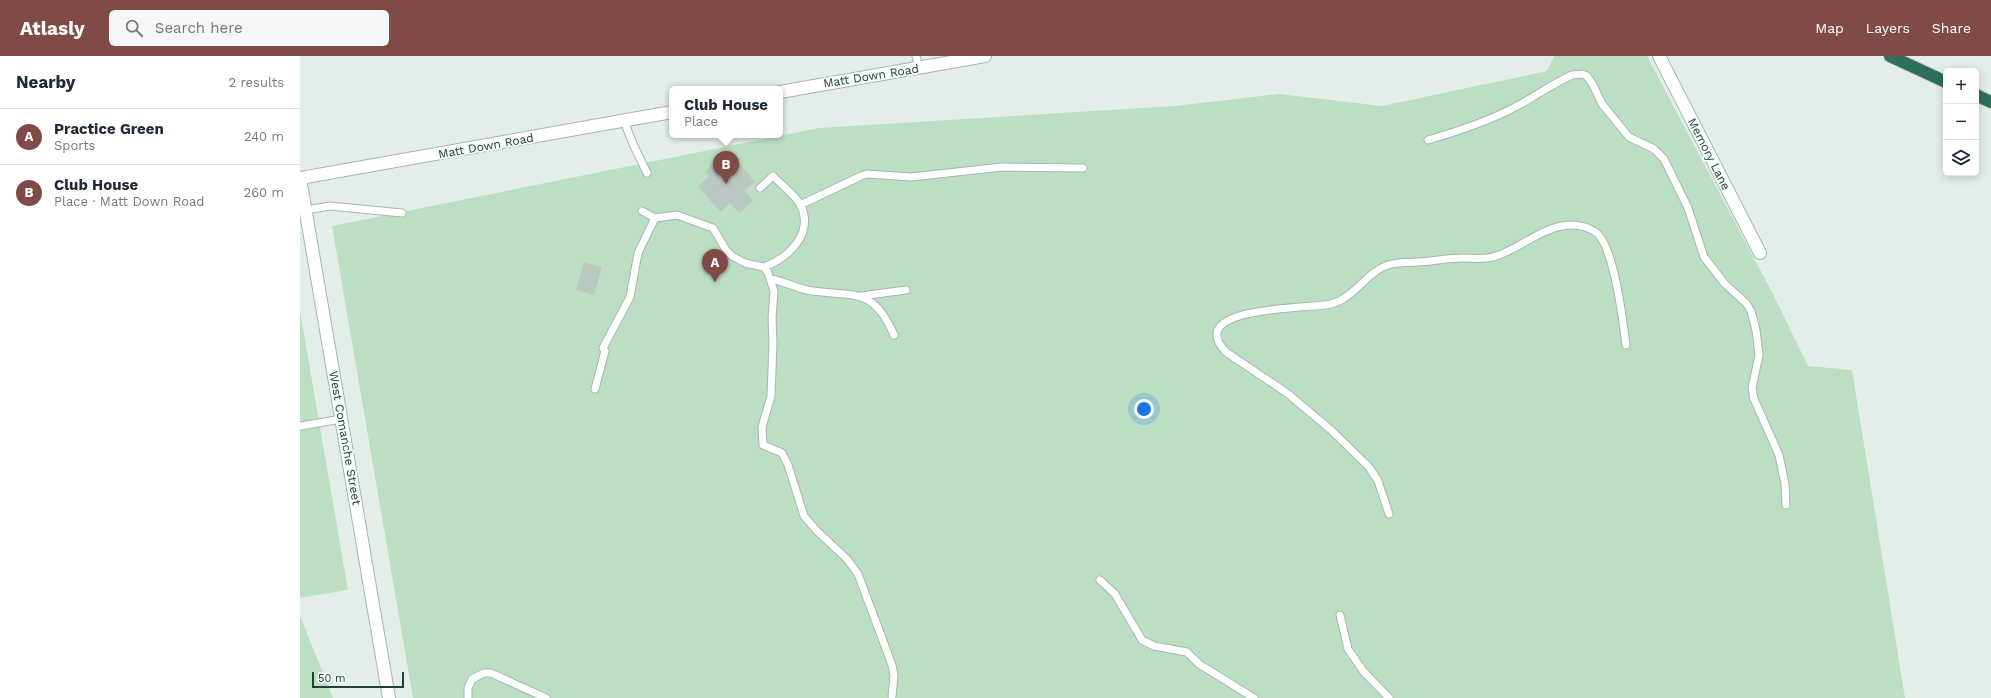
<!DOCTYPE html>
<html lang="en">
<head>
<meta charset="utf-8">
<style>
	:root { --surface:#fff; --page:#f6f6f7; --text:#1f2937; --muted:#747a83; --line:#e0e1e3; --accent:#804b46 }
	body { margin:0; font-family:"Work Sans",sans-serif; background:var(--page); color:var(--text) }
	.controls { position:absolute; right:12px; top:12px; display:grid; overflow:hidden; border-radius:6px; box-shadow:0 2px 10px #0003 }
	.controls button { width:36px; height:36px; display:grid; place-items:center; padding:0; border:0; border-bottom:1px solid var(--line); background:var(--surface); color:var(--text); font:20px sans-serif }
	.scale { position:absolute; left:12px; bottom:10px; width:92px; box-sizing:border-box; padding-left:4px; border:2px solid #224036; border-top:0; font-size:11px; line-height:14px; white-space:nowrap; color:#224036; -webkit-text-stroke:3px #f5faf7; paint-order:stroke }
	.you { position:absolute; left:844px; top:353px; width:14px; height:14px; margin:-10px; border:3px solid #fff; border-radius:50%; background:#1a73e8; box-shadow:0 0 0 6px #1a73e833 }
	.badge { display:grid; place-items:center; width:26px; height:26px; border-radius:50%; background:var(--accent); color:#fff; font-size:13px; font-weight:700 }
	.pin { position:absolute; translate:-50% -33px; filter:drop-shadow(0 1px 2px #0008) }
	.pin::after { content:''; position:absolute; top:21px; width:14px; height:12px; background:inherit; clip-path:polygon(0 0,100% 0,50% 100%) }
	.popup { position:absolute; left:369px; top:30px; width:114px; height:52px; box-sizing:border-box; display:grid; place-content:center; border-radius:6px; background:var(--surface); filter:drop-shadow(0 1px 3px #0005); font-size:13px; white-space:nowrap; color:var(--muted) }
	.popup b { font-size:15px; color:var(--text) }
	.popup::after { content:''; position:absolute; left:50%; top:100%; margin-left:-8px; border:8px solid transparent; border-top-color:var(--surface) }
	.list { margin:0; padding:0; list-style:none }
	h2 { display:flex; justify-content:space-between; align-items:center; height:52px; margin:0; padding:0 16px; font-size:17px }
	h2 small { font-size:13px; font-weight:400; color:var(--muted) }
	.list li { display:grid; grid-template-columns:26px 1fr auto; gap:12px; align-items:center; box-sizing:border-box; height:56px; padding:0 16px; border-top:1px solid var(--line) }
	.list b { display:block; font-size:15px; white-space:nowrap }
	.list p { margin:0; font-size:13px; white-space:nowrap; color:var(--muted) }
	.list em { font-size:13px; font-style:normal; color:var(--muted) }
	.icon { flex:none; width:22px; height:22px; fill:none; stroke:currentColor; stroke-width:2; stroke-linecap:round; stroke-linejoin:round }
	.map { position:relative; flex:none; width:1691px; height:642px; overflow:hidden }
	header { display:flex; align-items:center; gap:24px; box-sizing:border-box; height:56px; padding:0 20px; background:var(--accent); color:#fff }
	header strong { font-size:19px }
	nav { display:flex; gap:22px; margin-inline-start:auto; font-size:14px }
	.search { width:280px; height:36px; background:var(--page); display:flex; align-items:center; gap:10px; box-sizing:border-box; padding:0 14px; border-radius:6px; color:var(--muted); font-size:15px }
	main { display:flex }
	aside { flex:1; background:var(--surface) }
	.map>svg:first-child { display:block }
</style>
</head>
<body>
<header>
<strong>Atlasly</strong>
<div class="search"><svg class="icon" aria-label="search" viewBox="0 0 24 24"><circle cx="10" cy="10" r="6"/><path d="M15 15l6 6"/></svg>Search here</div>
<nav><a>Map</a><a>Layers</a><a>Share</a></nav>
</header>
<main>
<aside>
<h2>Nearby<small>2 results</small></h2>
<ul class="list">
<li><span class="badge">A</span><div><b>Practice Green</b><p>Sports</p></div><em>240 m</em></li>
<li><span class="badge">B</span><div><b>Club House</b><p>Place · Matt Down Road</p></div><em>260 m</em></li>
</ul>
</aside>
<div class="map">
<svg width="1691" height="642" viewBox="0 0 1691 642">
	<rect width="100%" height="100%" fill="#e4eee9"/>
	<!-- green -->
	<path fill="#bcdfc3" d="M 1254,0 L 1347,0 L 1473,238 L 1508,310 L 1552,314 L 1605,642 L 113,642 L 32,170 L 519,72 L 875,50 L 979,38 L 1082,50 L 1247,15 Z
		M 0,255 L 48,534 L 0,542 Z
		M 0,560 L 33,642 L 0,642 Z"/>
	<!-- building -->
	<path fill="#b9c9c1" d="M 432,99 L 455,126 L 445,134 L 453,145 L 439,157 L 430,147 L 420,156 L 398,130 L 409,120 L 405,115 L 416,105 L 419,109 Z
		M 284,206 L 302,211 L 294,239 L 276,234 Z"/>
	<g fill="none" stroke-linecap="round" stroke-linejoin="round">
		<!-- lane casing -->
		<g stroke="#a6b6b0" stroke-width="9">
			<path id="lane" d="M 616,0 L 619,13
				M 324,65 L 333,88 L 347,117
				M 1128,84 C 1159,75 1190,65 1219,49 C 1237,39 1254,27 1272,19 L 1282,18 L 1287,20 L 1293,29 L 1302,48 L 1329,81 L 1354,93 L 1364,103 L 1388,152 L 1404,201 L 1425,228 L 1446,247 L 1451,255 L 1456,274 L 1459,299 L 1452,332 L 1454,343 L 1479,399 L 1485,428 L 1486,449
				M 460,132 L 473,120 C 481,129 496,139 501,150 C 514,178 488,202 464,211
				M 500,149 L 561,120 L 567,118 L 611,121 L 702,111 L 783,112
				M 6,154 L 30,150 L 102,157
				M 342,155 L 355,162 L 377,159 L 413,172 L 426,194 L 432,200 L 445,207 L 464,211 L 468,217 L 474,235 L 472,262 L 473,287 L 471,340 L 462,371 L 463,389 L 482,397 L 488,409 L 504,460 L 517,475 L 547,503 L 558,518 L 592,609 L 594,619 L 592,640
				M 471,223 C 483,225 494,231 507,234 C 552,242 572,228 594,279
				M 561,240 L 606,234
				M 295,333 L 305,295 L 303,292 L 330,241 L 338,197 L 355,162
				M 0,370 L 42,363
				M 1089,458 L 1078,425 L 1069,411 L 1031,374 L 987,337 L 926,296 C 882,249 1011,253 1031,248 C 1055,242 1066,216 1088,209 C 1097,206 1108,207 1118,206 C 1133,205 1148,202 1163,202 C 1174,202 1185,204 1196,200 C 1226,191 1257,155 1294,175 C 1314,186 1323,266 1326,289
				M 800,524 L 815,538 L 842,584 L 854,590 L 887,596 L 899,608 L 954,642
				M 1040,559 L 1048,593 L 1064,616 L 1089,642
				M 168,642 L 168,632 L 172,623 L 184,617 L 191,617 L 246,642"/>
		</g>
		<!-- street casing -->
		<g stroke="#a6b6b0" stroke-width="14">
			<path id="street" d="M 1359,0 L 1460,197
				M 480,36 L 685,0
				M 0,122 L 89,642
				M 0,122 L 372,56"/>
		</g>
		<!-- highway casing -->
		<g stroke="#c1cac7" stroke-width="14">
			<path id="highway" d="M 1590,0 L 1646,26
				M 1676,39 L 1691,46"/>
		</g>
		<!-- lane -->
		<use href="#lane" stroke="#fff" stroke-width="7"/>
		<!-- street -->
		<use href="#street" stroke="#fff" stroke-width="12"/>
		<!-- highway -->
		<use href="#highway" stroke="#2d6e5c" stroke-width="12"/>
	</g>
	<g text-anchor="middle" stroke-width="3.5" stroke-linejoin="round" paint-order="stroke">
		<!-- street labels -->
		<g font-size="12" fill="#224036" stroke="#f5faf7">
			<text transform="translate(571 20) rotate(-9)" y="4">Matt Down Road</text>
			<text transform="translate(186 90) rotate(-10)" y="4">Matt Down Road</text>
			<text transform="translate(1409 98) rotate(63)" y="4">Memory Lane</text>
			<text transform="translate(45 382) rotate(80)" y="4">West Comanche Street</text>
		</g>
	</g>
</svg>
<div class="controls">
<button>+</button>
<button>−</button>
<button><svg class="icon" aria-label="layers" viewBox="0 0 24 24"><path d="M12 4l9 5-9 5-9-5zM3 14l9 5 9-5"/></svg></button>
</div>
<div class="scale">50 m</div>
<div class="you"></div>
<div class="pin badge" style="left:415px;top:226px">A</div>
<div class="pin badge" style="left:426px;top:128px">B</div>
<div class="popup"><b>Club House</b>Place</div>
</div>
</main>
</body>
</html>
